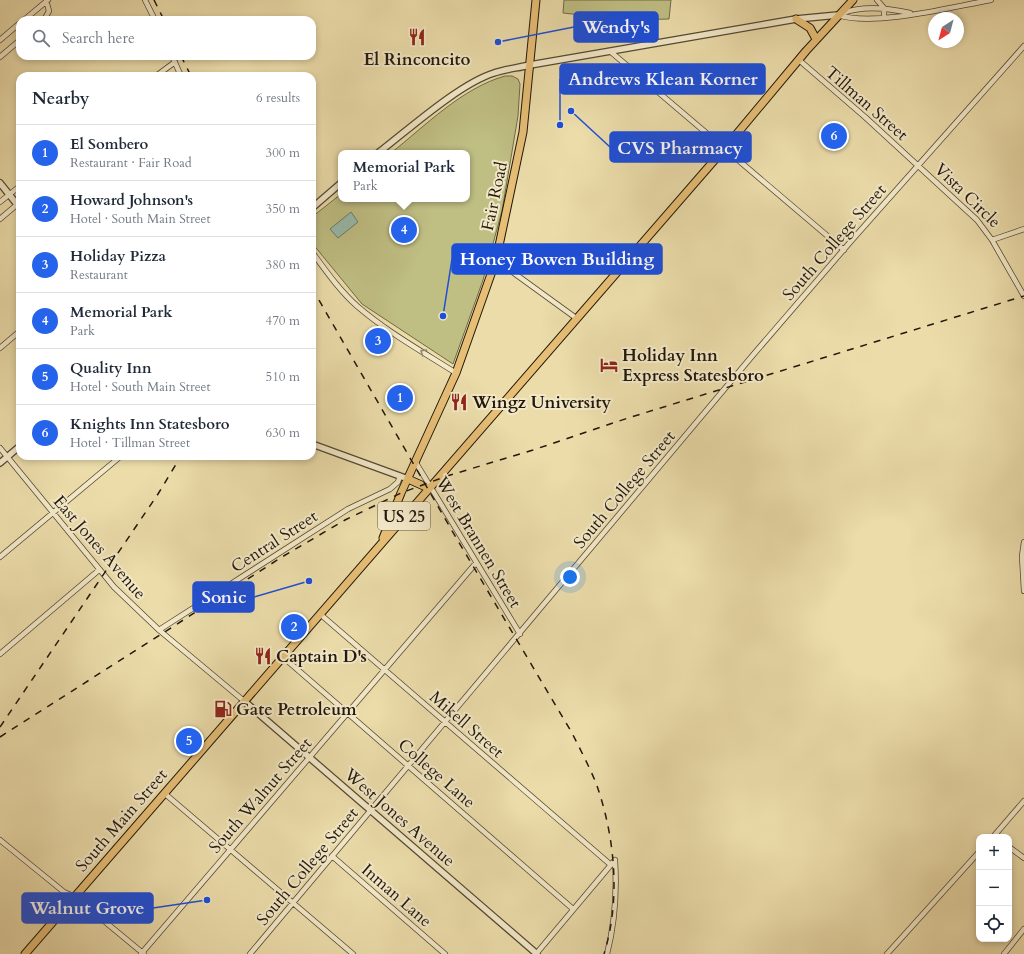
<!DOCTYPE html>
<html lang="en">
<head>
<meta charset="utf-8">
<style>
	:root { --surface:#fff; --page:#f2f2f3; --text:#1f2937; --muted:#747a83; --line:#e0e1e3; --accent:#2563eb }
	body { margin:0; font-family:Cardo,serif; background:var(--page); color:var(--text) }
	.controls { position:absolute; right:12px; bottom:12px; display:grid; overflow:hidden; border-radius:8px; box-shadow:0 2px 6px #0003 }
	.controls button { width:36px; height:36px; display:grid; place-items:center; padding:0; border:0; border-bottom:1px solid var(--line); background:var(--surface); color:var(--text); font:20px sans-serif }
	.compass { position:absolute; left:928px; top:12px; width:36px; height:36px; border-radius:50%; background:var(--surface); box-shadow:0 2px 6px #0003; rotate:216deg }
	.you { position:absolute; left:570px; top:577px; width:14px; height:14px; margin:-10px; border:3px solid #fff; border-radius:50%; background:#1a73e8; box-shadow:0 0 0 6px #1a73e833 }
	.badge { display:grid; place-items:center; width:26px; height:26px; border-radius:50%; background:var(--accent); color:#fff; font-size:13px; font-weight:700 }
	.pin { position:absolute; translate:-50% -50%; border:2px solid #fff; box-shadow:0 1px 4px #0006 }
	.popup { position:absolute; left:338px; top:150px; width:132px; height:52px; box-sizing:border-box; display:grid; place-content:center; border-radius:8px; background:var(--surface); filter:drop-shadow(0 1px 3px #0005); font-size:13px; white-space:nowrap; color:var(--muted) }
	.popup b { font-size:15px; color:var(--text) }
	.popup::after { content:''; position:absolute; left:50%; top:100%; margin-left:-8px; border:8px solid transparent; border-top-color:var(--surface) }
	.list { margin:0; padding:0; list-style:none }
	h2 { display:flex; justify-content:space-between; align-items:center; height:52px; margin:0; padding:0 16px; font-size:17px }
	h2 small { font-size:13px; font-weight:400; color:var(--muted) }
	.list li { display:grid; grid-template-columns:26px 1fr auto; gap:12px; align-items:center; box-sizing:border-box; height:56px; padding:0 16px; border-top:1px solid var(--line) }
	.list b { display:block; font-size:15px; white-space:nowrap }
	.list p { margin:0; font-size:13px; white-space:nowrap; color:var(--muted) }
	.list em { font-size:13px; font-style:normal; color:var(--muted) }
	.icon { flex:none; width:22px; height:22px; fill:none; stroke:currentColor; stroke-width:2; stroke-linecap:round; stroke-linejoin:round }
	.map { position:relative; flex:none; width:1024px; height:954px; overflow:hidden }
	.search { position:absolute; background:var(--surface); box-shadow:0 2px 6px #0003; left:16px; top:16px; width:300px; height:44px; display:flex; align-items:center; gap:10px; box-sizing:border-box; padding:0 14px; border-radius:12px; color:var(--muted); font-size:15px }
	.panel { position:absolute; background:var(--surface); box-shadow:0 2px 6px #0003; left:16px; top:72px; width:300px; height:388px; border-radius:12px }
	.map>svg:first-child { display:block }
</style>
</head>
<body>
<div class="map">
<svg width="1024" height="954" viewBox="0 0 1024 954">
	<rect width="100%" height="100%" fill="#ebdcaa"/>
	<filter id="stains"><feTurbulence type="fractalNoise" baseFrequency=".005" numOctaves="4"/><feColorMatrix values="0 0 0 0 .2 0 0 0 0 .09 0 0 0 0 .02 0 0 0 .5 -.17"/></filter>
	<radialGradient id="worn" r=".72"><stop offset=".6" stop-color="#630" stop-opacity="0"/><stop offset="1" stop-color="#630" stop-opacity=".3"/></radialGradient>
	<!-- green -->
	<path fill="#bfbe83" stroke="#706a46" d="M 564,0 L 671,0 L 669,19 L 629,20 L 563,13 Z
		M 505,76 L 512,76 L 518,79 L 520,84 L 518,116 L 502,211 L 483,280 L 453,364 L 362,304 L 312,243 L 312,217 L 341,194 L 341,199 L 467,199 L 467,153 L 391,153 C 425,126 462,88 505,76 Z"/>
	<!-- water -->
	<path fill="#98bbac" stroke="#68796b" d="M 351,212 L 358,222 L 338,238 L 330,229 Z"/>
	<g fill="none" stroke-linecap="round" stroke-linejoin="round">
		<!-- minor casing -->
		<g stroke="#544832" stroke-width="6">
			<path id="minor" d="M 145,0 L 155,20
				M 877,0 L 884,8 L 884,18
				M 843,13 C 864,5 888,8 910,13
				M 838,15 C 875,27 951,7 991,0
				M 24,20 L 48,0
				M 44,20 L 49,11 L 46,0
				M 0,40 L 20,23
				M 611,52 L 844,250
				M 172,56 L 181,76
				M 0,57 L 20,40
				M 799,60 L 865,117 L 977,220 L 992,240 L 1024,296
				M 156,76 L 175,62
				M 0,202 L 20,186
				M 0,219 L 20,202
				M 992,240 L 1024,229
				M 312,252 C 326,271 340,291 357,306 C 387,332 423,352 456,373
				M 496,260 L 576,318
				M 0,348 L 20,331
				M 0,448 L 114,587 L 159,630 L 244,701
				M 416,463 L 520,634
				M 1024,542 L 1022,556 L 1024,591
				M 0,557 L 121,456
				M 320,614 L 611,865
				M 159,630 L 348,509 L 390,489 L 398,482 L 400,476
				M 0,654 L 99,570
				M 283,657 L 573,909
				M 164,793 L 353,954
				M 993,837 L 1024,801
				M 0,840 L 64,892 L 75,897 L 144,954
				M 1009,847 L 1024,858
				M 332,856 L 445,954
				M 141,954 L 476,563
				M 250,954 L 753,355 L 852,240 L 1024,46
				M 536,954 L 615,860
				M 607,954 C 615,923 617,892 615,860
				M 887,954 L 979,852
				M 1004,954 L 1024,929"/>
		</g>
		<!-- tertiary casing -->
		<g stroke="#544832" stroke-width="8">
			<path id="tertiary" d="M 378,153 C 408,130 459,84 494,73 C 505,69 518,68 530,65 L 796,19 L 838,15
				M 0,183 L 20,208
				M 312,208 L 341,183
				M 312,444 L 408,479
				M 0,463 L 20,446
				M 244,701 L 537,954"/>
		</g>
		<!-- primary casing -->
		<g stroke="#21170a" stroke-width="9">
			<path id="primary" d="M 796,19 L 810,28 L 816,39
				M 408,479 L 428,488
				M 383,538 L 401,493 L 456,373 L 496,260 L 523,132 L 536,0
				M 25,954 L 725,148 L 806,51 L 853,0"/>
		</g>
		<!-- minor -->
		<use href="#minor" stroke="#f2e8c8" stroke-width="4.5"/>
		<!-- tertiary -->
		<use href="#tertiary" stroke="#f2e8c8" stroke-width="5.5"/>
		<!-- primary -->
		<use href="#primary" stroke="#e6be75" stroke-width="7"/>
		<!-- rail -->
		<path stroke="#21170a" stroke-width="1.5" stroke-dasharray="7 7" stroke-linecap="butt" d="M 154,0 L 164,20
			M 181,56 L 191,76
			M 312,288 L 451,529 L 572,733 C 580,749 589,766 596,783 C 615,836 621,900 604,954
			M 0,727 L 158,494 L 181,456
			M 0,737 L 282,557 L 345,520 L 401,493 L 447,476 L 533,450 L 628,418 L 1024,296"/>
	</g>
	<!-- one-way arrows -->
	<defs><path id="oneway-chevron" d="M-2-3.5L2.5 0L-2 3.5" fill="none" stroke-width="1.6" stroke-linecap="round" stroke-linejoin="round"/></defs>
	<use stroke="#948a72" href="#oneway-chevron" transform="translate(423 352) rotate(-147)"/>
	<!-- icons -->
	<defs>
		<g id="restaurant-bare" transform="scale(1.38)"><path d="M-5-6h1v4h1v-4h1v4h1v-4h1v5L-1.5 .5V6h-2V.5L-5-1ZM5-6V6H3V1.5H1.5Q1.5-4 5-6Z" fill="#8f2418" stroke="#f2e8c8" stroke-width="2.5" paint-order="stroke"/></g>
		<g id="hotel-bare" transform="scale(1.38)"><path d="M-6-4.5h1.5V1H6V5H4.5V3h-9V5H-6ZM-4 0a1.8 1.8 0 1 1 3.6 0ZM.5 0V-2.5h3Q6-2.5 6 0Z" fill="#8f2418" stroke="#f2e8c8" stroke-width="2.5" paint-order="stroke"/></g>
		<g id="fuel-bare" transform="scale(1.38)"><path d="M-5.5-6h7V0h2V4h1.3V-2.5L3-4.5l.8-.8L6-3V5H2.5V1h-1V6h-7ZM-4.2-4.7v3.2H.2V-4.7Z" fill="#8f2418" stroke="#f2e8c8" stroke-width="2.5" paint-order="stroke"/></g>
	</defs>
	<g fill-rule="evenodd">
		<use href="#restaurant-bare" x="417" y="37"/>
		<use href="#hotel-bare" x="609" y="365"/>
		<use href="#restaurant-bare" x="459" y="402"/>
		<use href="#restaurant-bare" x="263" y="656"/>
		<use href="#fuel-bare" x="223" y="709"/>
	</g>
	<g text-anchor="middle" stroke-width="4" stroke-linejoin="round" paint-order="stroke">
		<!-- shield labels -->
		<rect fill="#f2e8c8" stroke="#605643" stroke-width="1" x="378" y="502" width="52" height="28" rx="3"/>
		<g font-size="16" font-weight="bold" fill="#21170a">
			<text x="404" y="522">US 25</text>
		</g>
		<!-- poi labels -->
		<g font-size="17" font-weight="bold" fill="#21170a" stroke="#f2e8c8" text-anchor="start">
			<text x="417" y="65" text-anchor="middle">El Rinconcito</text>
			<text x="622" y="361">Holiday Inn<tspan x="622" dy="20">Express Statesboro</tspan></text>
			<text x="472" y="408">Wingz University</text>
			<text x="276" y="662">Captain D's</text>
			<text x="236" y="715">Gate Petroleum</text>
		</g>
		<!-- street labels -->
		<g font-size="17" fill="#21170a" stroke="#f2e8c8">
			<text transform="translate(867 103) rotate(41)" y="6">Tillman Street</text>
			<text transform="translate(968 195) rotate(44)" y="6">Vista Circle</text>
			<text transform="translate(494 196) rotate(-78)" y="6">Fair Road</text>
			<text transform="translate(834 242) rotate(-49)" y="6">South College Street</text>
			<text transform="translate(624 489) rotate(-50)" y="6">South College Street</text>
			<text transform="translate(274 541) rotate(-33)" y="6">Central Street</text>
			<text transform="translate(479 542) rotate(59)" y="6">West Brannen Street</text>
			<text transform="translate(100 547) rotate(49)" y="6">East Jones Avenue</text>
			<text transform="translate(467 724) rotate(41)" y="6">Mikell Street</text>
			<text transform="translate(437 773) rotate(41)" y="6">College Lane</text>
			<text transform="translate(260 795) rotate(-49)" y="6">South Walnut Street</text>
			<text transform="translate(400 817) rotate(41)" y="6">West Jones Avenue</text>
			<text transform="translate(121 820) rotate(-49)" y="6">South Main Street</text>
			<text transform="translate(307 866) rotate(-50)" y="6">South College Street</text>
			<text transform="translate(397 895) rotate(41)" y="6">Inman Lane</text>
		</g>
	</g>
	<!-- callouts -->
	<path fill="none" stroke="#1d4ed8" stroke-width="1.5" d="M498 42L574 27M560 125L560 79M571 111L610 147M443 316L452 259M309 581L254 597M207 900L153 908"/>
	<g fill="#1d4ed8" stroke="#f2e8c8" stroke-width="1.5">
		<circle cx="498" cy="42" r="4"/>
		<circle cx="560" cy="125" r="4"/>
		<circle cx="571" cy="111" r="4"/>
		<circle cx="443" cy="316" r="4"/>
		<circle cx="309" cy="581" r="4"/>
		<circle cx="207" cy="900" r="4"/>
	</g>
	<g fill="#1d4ed8" stroke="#1d4ed8" stroke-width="1.5">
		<rect x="574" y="12" width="84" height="30" rx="4"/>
		<rect x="560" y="64" width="205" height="30" rx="4"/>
		<rect x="610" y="132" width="141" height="30" rx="4"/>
		<rect x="452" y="244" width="210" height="30" rx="4"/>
		<rect x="193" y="582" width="61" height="30" rx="4"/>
		<rect x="22" y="893" width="131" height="30" rx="4"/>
	</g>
	<g font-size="18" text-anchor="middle" font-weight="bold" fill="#fff">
		<text x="616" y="33">Wendy's</text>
		<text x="663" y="85">Andrews Klean Korner</text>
		<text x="680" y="154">CVS Pharmacy</text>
		<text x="557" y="265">Honey Bowen Building</text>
		<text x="224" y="603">Sonic</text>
		<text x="87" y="914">Walnut Grove</text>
	</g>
	<rect width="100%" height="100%" filter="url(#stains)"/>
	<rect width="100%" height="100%" fill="url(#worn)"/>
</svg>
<div class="controls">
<button>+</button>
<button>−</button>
<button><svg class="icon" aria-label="locate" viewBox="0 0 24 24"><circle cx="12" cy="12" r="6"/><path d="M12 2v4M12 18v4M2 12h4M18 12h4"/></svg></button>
</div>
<svg class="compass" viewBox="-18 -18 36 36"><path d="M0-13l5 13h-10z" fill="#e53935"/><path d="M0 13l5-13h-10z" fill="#747a83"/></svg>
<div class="you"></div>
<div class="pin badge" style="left:400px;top:398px">1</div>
<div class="pin badge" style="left:294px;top:627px">2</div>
<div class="pin badge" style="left:378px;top:341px">3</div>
<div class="pin badge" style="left:404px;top:230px">4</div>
<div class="popup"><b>Memorial Park</b>Park</div>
<div class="pin badge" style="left:189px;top:741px">5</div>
<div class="pin badge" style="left:834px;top:136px">6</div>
<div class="search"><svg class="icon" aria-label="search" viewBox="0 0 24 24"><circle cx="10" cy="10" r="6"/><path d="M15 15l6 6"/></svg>Search here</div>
<section class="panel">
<h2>Nearby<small>6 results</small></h2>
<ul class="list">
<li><span class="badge">1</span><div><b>El Sombero</b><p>Restaurant · Fair Road</p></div><em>300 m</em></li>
<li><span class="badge">2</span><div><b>Howard Johnson's</b><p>Hotel · South Main Street</p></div><em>350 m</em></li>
<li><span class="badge">3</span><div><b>Holiday Pizza</b><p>Restaurant</p></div><em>380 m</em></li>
<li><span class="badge">4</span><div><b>Memorial Park</b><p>Park</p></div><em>470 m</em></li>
<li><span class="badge">5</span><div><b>Quality Inn</b><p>Hotel · South Main Street</p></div><em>510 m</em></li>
<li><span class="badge">6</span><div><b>Knights Inn Statesboro</b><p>Hotel · Tillman Street</p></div><em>630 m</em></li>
</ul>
</section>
</div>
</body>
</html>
